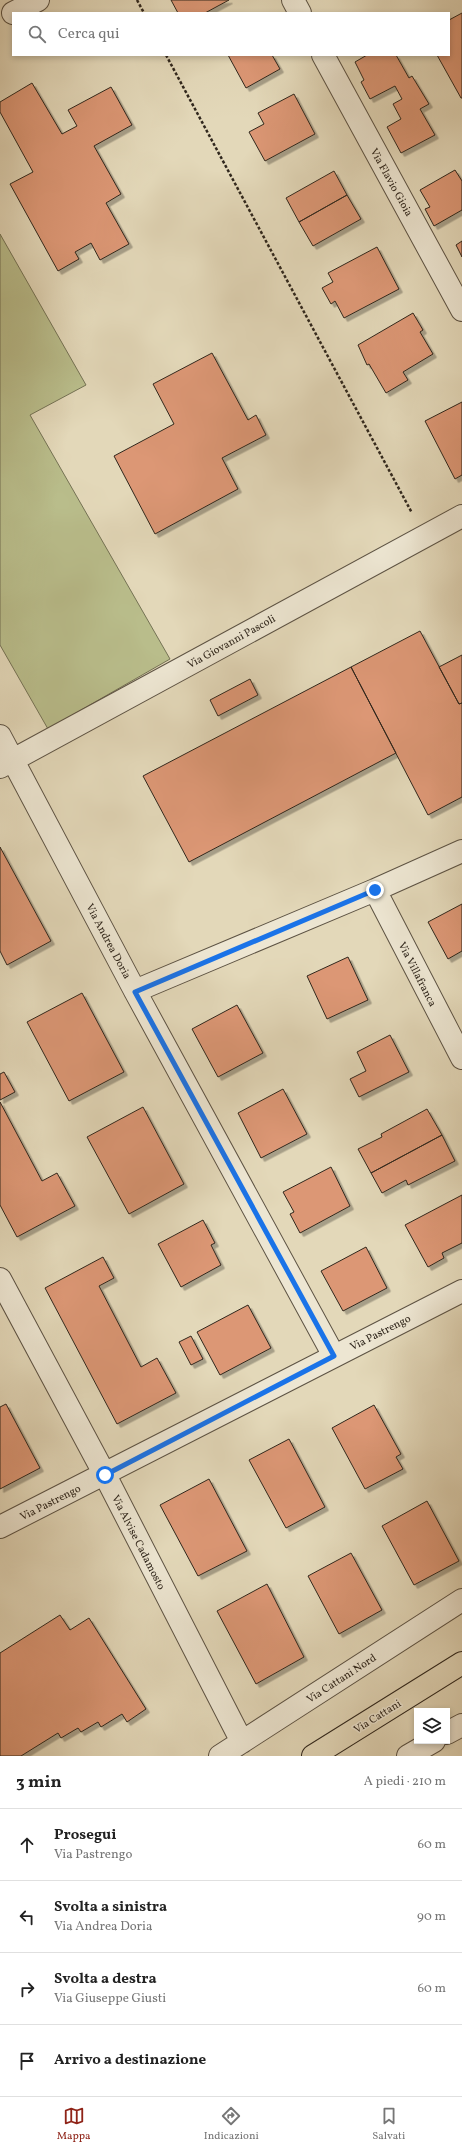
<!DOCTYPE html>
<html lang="it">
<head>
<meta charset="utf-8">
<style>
	:root { --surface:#fff; --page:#f6f6f6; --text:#222; --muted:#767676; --line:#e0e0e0; --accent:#8f2418 }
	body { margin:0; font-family:Vollkorn,serif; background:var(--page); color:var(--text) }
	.controls { position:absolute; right:12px; bottom:12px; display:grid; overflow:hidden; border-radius:0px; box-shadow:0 2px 6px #0003 }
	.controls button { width:36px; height:36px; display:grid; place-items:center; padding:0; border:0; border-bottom:1px solid var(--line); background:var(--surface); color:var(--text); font:20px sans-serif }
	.stop { position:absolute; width:12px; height:12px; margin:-9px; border:3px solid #1a73e8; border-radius:50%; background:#fff }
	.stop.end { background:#1a73e8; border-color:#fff; box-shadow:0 1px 4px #0008 }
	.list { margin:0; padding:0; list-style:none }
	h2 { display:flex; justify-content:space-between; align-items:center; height:52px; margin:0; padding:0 16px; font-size:17px }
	h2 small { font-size:13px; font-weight:400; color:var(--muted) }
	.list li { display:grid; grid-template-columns:26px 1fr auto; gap:12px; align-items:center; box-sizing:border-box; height:72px; padding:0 16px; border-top:1px solid var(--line) }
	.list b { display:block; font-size:15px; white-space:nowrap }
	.list p { margin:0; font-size:13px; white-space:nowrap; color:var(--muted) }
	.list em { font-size:13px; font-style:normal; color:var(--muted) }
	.icon { flex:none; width:22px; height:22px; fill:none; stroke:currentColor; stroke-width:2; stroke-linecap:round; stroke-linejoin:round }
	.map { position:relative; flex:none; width:462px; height:1756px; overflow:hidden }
	.search { position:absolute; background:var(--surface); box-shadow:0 2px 6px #0003; left:12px; right:12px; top:12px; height:44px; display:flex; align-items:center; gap:10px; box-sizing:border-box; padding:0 14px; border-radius:0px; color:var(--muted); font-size:15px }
	.sheet { height:340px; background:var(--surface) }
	nav { display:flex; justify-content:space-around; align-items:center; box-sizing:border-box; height:56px; border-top:1px solid var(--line); background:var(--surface); font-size:11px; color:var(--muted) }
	nav a { display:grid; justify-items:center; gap:2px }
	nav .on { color:var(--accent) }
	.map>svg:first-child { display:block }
</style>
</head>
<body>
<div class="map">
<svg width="462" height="1756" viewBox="0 0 462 1756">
	<defs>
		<filter id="shadow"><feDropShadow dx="3.5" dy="3.5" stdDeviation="0" flood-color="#0004"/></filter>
	</defs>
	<rect width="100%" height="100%" fill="#e3d8b9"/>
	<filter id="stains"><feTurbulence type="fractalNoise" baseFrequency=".005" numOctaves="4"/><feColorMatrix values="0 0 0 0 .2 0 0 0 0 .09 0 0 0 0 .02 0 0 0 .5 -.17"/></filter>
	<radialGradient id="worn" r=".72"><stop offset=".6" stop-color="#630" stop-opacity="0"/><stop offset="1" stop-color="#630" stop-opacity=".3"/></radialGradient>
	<!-- green -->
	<path fill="#b9bd8b" stroke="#747254" d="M 0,234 L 86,385 L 30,415 L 170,659 L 48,729 L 0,645 Z"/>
	<!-- building -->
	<path fill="#dc9774" stroke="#30271d" filter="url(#shadow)" d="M 171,0 L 229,0 L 205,13 L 178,13 Z
		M 462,13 L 462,98 L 461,98 L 437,55 L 449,55 L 449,20 Z
		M 228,55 L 272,55 L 280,69 L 246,88 Z
		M 367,55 L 396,55 L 409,78 L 412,76 L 429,104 L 420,109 L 435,135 L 401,153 L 387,127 L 401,119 L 393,104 L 402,99 L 395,86 L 370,99 L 361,82 L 364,80 L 355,62 Z
		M 32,83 L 62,134 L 77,126 L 68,110 L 111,87 L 132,125 L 94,146 L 121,194 L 106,203 L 129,244 L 100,260 L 91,243 L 75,252 L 79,259 L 58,271 L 10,184 L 33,172 L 0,112 L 0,102 Z
		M 294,94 L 315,134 L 265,161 L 249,132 L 264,124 L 258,113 Z
		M 455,170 L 462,181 L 462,210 L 434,226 L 425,209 L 430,207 L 420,190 Z
		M 334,171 L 347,195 L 299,222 L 286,198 Z
		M 347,195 L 361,219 L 313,246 L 299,222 Z
		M 462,241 L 462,257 L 456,245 Z
		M 377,247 L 399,289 L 344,318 L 335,301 L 331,304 L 322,288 L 333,282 L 328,273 Z
		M 413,313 L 423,330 L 420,332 L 433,354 L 403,372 L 408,380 L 386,393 L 369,364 L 367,365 L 358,345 Z
		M 212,353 L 248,420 L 256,415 L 266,435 L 222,458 L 238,489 L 155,534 L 114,456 L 174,424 L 153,384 Z
		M 462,402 L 462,475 L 455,479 L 425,421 Z
		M 420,631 L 459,704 L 462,703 L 462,797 L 428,815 L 351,667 Z
		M 462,655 L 462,703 L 459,704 L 439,667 Z
		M 351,667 L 396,753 L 189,862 L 143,776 Z
		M 250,679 L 258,695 L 218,716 L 210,700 Z
		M 0,847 L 51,941 L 7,965 L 0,951 Z
		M 462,904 L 462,951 L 448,959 L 428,922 Z
		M 348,957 L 368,1000 L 327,1019 L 307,976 Z
		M 82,993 L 124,1072 L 69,1101 L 27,1022 Z
		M 237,1005 L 263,1053 L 218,1077 L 192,1029 Z
		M 390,1035 L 409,1072 L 359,1097 L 350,1079 L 366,1071 L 357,1052 Z
		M 4,1072 L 15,1092 L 0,1100 L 0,1074 Z
		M 283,1089 L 307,1134 L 261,1158 L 238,1113 Z
		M 0,1102 L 42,1181 L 57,1173 L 75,1206 L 17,1237 L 0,1205 Z
		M 143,1107 L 184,1184 L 129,1214 L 87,1137 Z
		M 427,1109 L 442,1135 L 371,1173 L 358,1149 L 382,1137 L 381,1134 Z
		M 442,1135 L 455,1161 L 408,1185 L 406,1180 L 382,1193 L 371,1173 Z
		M 331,1167 L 350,1206 L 300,1233 L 290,1214 L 294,1212 L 283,1192 Z
		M 462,1195 L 462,1243 L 442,1253 L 444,1258 L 428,1267 L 405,1225 Z
		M 203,1220 L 215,1243 L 211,1245 L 221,1265 L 181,1287 L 158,1244 Z
		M 366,1247 L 387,1288 L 343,1311 L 321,1271 Z
		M 103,1257 L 114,1278 L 99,1286 L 141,1367 L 157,1358 L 176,1393 L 117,1424 L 45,1288 Z
		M 248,1305 L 271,1348 L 220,1375 L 197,1332 Z
		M 191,1336 L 203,1359 L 191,1365 L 179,1342 Z
		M 6,1404 L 40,1468 L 0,1489 L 0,1407 Z
		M 374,1405 L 401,1454 L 396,1457 L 403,1469 L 365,1489 L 332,1428 Z
		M 289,1439 L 325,1507 L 286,1528 L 249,1460 Z
		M 209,1479 L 247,1551 L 198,1576 L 160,1505 Z
		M 427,1501 L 459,1561 L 414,1585 L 382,1526 Z
		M 351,1553 L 382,1610 L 339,1634 L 308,1576 Z
		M 267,1584 L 304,1657 L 256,1684 L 217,1611 Z
		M 60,1615 L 70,1630 L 89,1618 L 146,1709 L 127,1722 L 122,1714 L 101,1727 L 98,1722 L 81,1732 L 78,1728 L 61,1738 L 58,1733 L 21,1756 L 0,1756 L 0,1653 Z"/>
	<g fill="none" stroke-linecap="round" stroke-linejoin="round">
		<!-- minor casing -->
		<g stroke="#5d5344" stroke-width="24">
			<path id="minor" d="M 293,0 L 300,13
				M 13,13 L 38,0
				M 323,55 L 462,310
				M 0,736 L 135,991 L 334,1356
				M 0,767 L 462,516
				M 375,890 L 462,1058
				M 135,991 L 375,890 L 462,851
				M 0,1279 L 105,1475 L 242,1742
				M 0,1527 L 462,1291
				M 447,1733 L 462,1725
				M 220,1756 L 462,1600
				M 408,1756 L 434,1741"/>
		</g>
		<!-- major casing -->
		<g stroke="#30271d" stroke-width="24">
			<path id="major" d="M 313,1756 L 462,1663"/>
		</g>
		<!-- path -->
		<path stroke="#30271d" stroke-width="2.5" stroke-dasharray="3 2" stroke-linecap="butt" d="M 137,0 L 144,13
			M 166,55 L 412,513"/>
		<!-- minor -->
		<use href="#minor" stroke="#ede6d2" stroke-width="22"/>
		<!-- major -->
		<use href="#major" stroke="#e3d8b9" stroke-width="22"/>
	</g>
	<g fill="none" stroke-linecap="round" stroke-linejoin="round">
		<!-- route -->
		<path stroke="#1a73e8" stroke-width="5" d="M 105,1475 L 334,1356 L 135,992 L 375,890"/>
	</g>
	<g text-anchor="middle" stroke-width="3" stroke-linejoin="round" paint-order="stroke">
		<!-- street labels -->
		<g font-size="11" fill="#30271d" stroke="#ede6d2">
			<text transform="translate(392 182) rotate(61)" y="4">Via Flavio Gioia</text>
			<text transform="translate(231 641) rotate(-29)" y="4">Via Giovanni Pascoli</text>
			<text transform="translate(109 941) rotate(62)" y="4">Via Andrea Doria</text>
			<text transform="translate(418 974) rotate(63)" y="4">Via Villafranca</text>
			<text transform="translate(380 1332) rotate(-27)" y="4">Via Pastrengo</text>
			<text transform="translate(50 1502) rotate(-27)" y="4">Via Pastrengo</text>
			<text transform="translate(139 1542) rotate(63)" y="4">Via Alvise Cadamosto</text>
			<text transform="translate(341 1678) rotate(-33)" y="4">Via Cattani Nord</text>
			<text transform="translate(377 1716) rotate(-32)" y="4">Via Cattani</text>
		</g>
	</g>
	<rect width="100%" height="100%" filter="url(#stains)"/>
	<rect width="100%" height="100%" fill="url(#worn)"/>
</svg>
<div class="controls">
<button><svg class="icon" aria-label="layers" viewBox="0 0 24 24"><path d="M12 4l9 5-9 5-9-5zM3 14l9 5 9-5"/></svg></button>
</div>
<div class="stop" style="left:105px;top:1475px"></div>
<div class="stop end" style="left:375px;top:890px"></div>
<div class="search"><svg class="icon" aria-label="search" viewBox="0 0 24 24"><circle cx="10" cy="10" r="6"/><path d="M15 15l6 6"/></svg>Cerca qui</div>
</div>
<section class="sheet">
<h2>3 min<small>A piedi · 210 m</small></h2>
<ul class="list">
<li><svg class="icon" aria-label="ahead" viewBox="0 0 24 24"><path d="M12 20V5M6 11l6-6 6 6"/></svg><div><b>Prosegui</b><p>Via Pastrengo</p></div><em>60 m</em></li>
<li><svg class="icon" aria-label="left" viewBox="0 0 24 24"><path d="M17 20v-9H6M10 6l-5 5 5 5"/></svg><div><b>Svolta a sinistra</b><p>Via Andrea Doria</p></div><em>90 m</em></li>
<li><svg class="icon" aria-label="right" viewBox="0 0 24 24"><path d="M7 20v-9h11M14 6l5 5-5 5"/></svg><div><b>Svolta a destra</b><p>Via Giuseppe Giusti</p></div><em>60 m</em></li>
<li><svg class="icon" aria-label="arrive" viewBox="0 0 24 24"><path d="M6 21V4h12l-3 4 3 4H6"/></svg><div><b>Arrivo a destinazione</b></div></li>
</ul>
</section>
<nav>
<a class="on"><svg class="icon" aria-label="map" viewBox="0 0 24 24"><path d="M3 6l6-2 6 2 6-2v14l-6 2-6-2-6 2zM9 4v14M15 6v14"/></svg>Mappa</a>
<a><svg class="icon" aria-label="directions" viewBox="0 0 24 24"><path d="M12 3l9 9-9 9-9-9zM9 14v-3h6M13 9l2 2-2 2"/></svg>Indicazioni</a>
<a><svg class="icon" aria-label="saved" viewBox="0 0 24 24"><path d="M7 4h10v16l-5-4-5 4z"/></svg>Salvati</a>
</nav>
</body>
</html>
